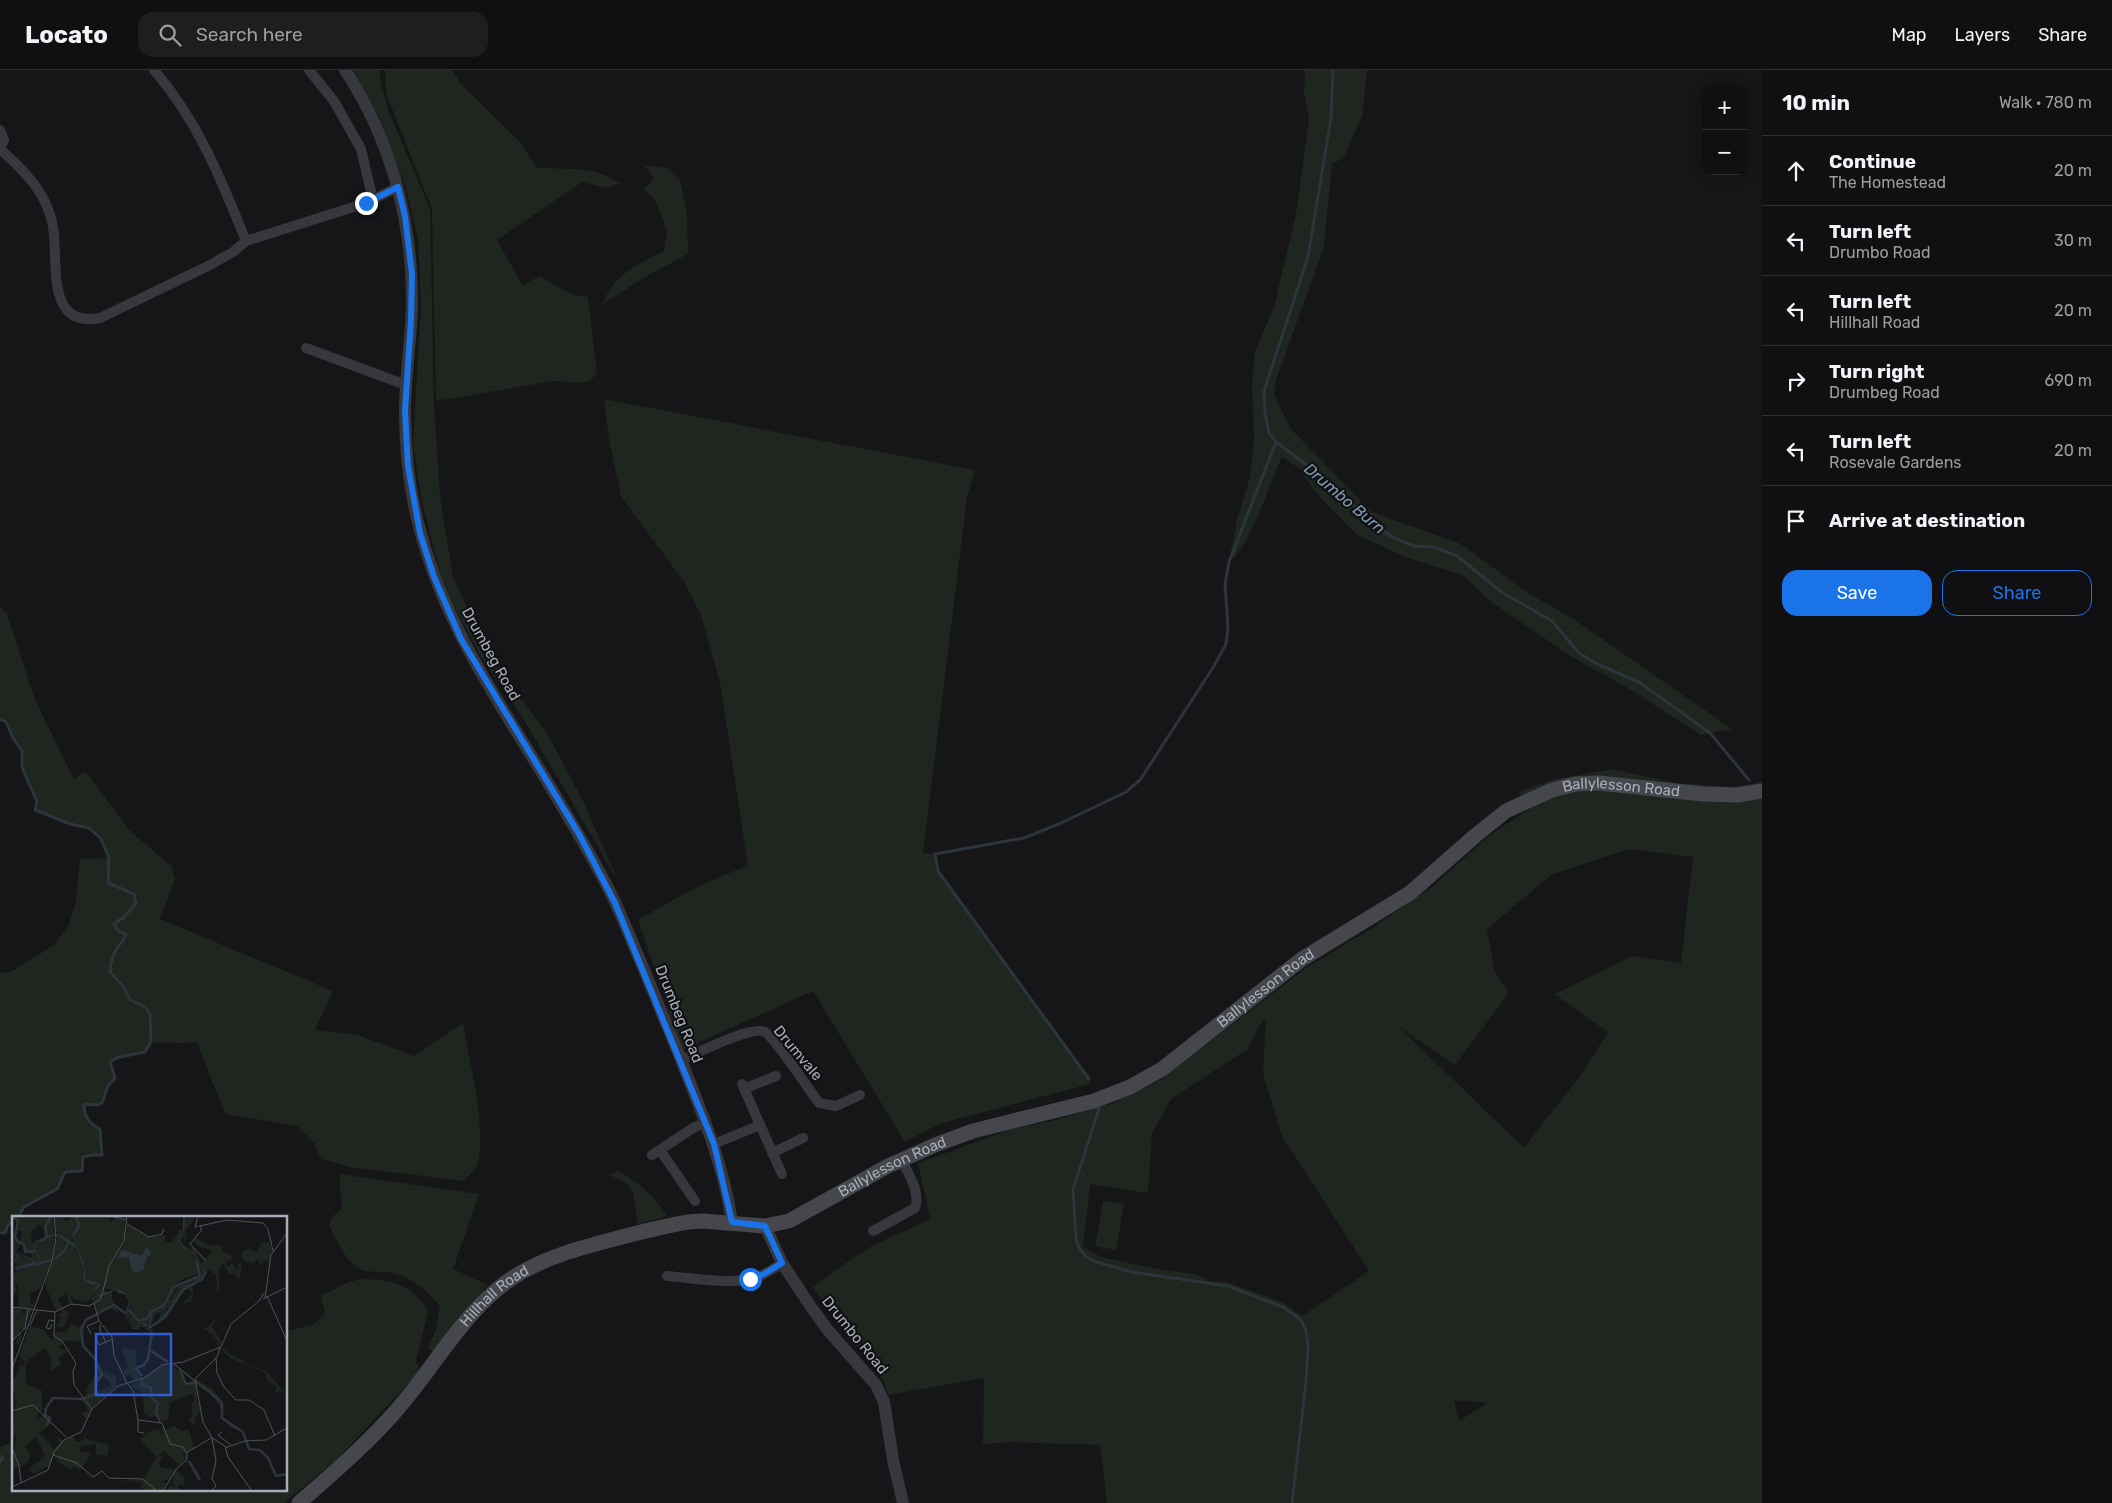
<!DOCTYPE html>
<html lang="en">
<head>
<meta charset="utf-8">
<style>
	:root { --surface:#101012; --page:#1e1e20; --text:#f1f3f6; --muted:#9c9d9f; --line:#303032; --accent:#1a73e8 }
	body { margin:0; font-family:Rubik,sans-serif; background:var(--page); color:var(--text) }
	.controls { position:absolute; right:15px; top:15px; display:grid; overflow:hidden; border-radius:10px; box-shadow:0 2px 12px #0003 }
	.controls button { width:45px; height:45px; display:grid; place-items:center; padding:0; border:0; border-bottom:1px solid var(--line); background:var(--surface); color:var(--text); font:25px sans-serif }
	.stop { position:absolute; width:15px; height:15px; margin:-11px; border:4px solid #1a73e8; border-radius:50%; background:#fff }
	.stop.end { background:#1a73e8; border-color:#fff; box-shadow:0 1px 5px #0008 }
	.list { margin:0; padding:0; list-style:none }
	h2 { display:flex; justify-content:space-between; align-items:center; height:65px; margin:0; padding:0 20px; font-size:21px }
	h2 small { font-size:16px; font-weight:400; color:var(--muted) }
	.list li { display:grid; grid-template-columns:32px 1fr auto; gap:15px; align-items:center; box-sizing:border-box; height:70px; padding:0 20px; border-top:1px solid var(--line) }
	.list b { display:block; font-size:19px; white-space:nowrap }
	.list p { margin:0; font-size:16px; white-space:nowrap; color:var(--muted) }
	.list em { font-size:16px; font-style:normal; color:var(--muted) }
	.actions { display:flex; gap:10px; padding:15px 20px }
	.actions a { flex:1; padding:11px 0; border:1px solid var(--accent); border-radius:15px; text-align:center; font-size:18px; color:var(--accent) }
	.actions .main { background:var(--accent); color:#fff }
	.icon { flex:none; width:28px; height:28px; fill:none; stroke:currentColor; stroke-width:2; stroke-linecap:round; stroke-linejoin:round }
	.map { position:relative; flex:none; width:1762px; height:1433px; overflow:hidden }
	header { display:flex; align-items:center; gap:30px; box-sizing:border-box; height:70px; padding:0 25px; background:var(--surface); border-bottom:1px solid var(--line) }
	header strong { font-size:24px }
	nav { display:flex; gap:28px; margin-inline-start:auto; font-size:18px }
	.search { width:350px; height:45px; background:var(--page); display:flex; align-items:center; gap:12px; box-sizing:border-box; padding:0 18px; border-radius:15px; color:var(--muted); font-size:19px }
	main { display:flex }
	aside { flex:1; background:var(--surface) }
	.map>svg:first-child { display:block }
</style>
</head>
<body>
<header>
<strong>Locato</strong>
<div class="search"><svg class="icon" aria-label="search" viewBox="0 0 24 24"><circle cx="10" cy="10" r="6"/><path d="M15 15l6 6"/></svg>Search here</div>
<nav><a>Map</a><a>Layers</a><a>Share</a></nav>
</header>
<main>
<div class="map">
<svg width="1762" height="1433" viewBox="0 0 1762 1433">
	<rect width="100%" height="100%" fill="#161618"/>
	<!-- green -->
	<path fill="#1e261f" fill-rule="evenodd" d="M 353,0 L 379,0 L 382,19 L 389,42 L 430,139 L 434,333 L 440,427 L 453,507 L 475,555 L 507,611 L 547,663 L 584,733 L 620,815 L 523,648 L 482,589 L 450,529 L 438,495 L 421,427 L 413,374 L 421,234 L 418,169 L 406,118 L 381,51 Z
		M 385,0 L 452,0 L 461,14 L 520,72 L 537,98 C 565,99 597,96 620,114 L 607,118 L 582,112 L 497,170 L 523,216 L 539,206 L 573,225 L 588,227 L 597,303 L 591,310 L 581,313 L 554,311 L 436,331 L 432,139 L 386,23 Z
		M 1305,0 L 1367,0 L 1362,46 L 1343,89 L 1332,93 L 1324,177 L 1276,310 L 1274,325 L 1291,359 L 1372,442 L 1461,474 L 1525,521 L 1575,550 L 1732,659 L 1701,665 L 1628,618 L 1569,585 L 1491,532 L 1463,505 L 1407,488 L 1356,464 L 1315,422 L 1299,398 L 1282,387 C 1269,413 1251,476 1229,492 L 1237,450 L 1250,407 L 1254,368 L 1252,315 L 1255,281 L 1274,237 L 1296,144 L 1309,50 L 1304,23 Z
		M 645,96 L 666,97 L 680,111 L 687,143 L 688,184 L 645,207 L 602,235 C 614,204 636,195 664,181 L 667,161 L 655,130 L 644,119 L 654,108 Z
		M 604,329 L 975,400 L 967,427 L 923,783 L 935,784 L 938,802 L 1089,1009 L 1090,1014 L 939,1054 L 905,1072 L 813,921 L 682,980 L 638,850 C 673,830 709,809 748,796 L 720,612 L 701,545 L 685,513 L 621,427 L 609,370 Z
		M 0,536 L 7,544 L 35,630 L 74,709 L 85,701 L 129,760 L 171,796 L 175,809 L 160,849 L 333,921 L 315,960 L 358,965 L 414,986 L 463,953 C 469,989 488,1063 477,1096 C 475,1101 468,1106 464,1111 L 350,1097 L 321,1089 L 314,1073 L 297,1056 L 226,1044 L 213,1014 L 197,972 L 179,973 L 152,972 L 145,982 C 133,985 118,985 110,992 L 115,1008 L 108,1016 L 102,1033 L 97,1035 L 84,1034 C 84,1047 89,1054 100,1059 L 102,1085 L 92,1085 L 83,1087 L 82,1101 L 65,1102 L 57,1119 L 24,1137 L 21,1144 L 14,1147 L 14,1151 L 8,1155 L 5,1163 L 0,1163 L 0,903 L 11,902 L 54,875 L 69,855 L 76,831 L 80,789 L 108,788 L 101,769 L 89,758 L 70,754 L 35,740 L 37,732 L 22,697 L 22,681 L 13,668 L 6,652 L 0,649 Z
		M 1612,699 L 1676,713 L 1732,717 L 1762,712 L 1762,1433 L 1107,1433 L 1100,1375 L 1012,1372 L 983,1374 L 984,1308 L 888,1325 L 884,1311 L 812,1217 L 866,1179 L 930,1149 L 918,1093 L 1012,1059 L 1052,1051 L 1113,1033 L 1158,1011 L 1306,898 L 1377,855 L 1433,816 L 1490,765 L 1530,739 L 1519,722 L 1551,710 ZM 1629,779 L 1693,787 L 1681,893 L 1633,886 L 1554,924 L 1608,962 L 1585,999 L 1524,1078 L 1398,956 L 1455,995 L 1509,923 L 1495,903 L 1487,859 L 1551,805 ZM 1266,948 L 1263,1004 L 1282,1066 L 1369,1201 L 1302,1246 L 1284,1233 L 1227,1212 L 1209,1211 L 1200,1205 L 1152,1198 L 1101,1187 L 1083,1177 L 1090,1114 L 1148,1123 L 1152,1064 L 1171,1029 L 1248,979 L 1257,960 ZM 1454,1330 L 1487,1333 L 1459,1351 Z
		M 618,1101 C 640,1114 653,1124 667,1146 L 638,1154 L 633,1123 L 629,1115 L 610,1105 Z
		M 339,1104 L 479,1124 L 453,1199 L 488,1215 L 456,1250 L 435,1283 L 428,1279 L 436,1259 L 440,1236 C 427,1221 408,1203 386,1202 C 377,1201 368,1203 360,1199 C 345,1192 337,1169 329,1156 L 331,1148 L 342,1138 Z
		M 1103,1131 L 1124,1134 L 1116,1180 L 1095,1176 Z
		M 362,1209 C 393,1210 412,1213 428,1242 L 416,1291 L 420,1301 L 337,1389 L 284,1433 L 0,1433 L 0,1377 L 14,1371 L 14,1419 L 286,1419 L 286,1261 L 312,1255 L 325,1245 L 321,1226 L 349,1212 Z"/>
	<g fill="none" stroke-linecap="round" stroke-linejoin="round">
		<!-- stream -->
		<path stroke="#2c353c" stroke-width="3" d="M 1333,0 L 1331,48 L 1308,187 L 1264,321 L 1265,343 L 1269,363 L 1276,372 L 1328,411 L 1372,453 L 1394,468 L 1414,476 L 1434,477 L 1457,486 L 1503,523 L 1552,551 L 1579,583 L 1597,594 L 1639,612 L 1710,663 L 1749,710
			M 0,649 L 6,652 L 13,668 L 22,681 L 22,697 L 37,732 L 35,740 L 70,754 L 89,758 L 101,769 L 109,788 L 108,813 L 134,824 L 136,833 L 124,847 L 114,854 L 118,861 L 126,864 C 124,870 121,873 117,878 C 113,884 110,895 110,902 L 123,916 L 130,930 L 145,937 L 150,944 L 151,972 L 145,982 C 133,985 118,985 110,992 L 115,1008 L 108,1016 L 102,1033 L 97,1035 L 84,1034 C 84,1046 89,1054 100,1059 L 102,1085 L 92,1085 L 83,1087 L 82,1101 L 65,1102 L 57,1119 L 24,1137 L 18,1147
			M 1089,1009 L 938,801 L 935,784 L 1024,768 L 1059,754 L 1126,722 L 1140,710 L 1214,596 L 1226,574 L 1228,557 L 1225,514 L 1229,492 L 1276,372
			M 1099,1039 L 1073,1119 L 1076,1169 L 1079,1178 L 1085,1186 L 1093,1191 L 1132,1202 L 1228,1216 L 1283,1237 L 1301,1250 L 1306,1260 L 1308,1276 L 1306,1312 L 1292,1433
			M 0,1163 L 5,1163 L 8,1155 L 14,1151
			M 0,1386 L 3,1388 L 0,1392"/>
		<!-- minor -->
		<path stroke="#37383d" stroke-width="10" d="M 154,0 C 198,51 221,109 246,171
			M 309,0 L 334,31 L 361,79 L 373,130
			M 0,60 L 4,70 L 0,79
			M 0,79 C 16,93 33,109 43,128 C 47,136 52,148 53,157 C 59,189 44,259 100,248 L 210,195 L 233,182 L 246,171 L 366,133 L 398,117
			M 306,278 L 406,315
			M 681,990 C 696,984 751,955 765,962 C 776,969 809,1020 819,1033 L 836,1036 L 860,1025
			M 742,1014 L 782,1104
			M 744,1019 L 776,1006
			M 714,1074 L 760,1055
			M 660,1080 L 695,1131
			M 772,1083 L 803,1068
			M 652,1085 L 693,1058 L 706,1052
			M 873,1161 L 915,1138 C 921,1122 908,1103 901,1089
			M 667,1206 C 691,1208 728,1214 751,1209 C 762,1207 773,1199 782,1193"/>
		<!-- tertiary -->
		<path stroke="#37383d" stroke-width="12" d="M 345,0 C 390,68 412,149 412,230 C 412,267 405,304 405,341 C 405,383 410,425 421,464 C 448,563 503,637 554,723 C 575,759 597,794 615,832 C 636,879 655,927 675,975 C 698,1033 723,1090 732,1152
			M 765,1156 L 782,1193 L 811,1237 L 827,1259 L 876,1315 L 884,1332 L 893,1390 L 903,1433"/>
		<!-- secondary -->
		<path stroke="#45474d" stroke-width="15" id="s1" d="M 299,1433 C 332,1404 366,1375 395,1342 C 437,1295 466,1234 522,1202 C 552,1185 584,1177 618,1168 C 641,1162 664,1156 688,1152 L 703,1151 L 765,1156 L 789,1151 L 888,1096 L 935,1075 L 973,1061 L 1094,1031 L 1130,1017 L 1162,999 L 1302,889 L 1410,823 L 1476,765 L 1506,741 L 1552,720 L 1576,714 L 1599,713 L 1703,724 L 1738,725 L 1762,721"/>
	</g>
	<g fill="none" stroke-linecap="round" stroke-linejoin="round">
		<!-- route -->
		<path stroke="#1a73e8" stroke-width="6" d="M 366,133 L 398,117 L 405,146 L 412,204 L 411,250 L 405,341 L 408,396 L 420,463 L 434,507 L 461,569 L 579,764 L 615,833 L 714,1074 L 732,1152 L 765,1156 L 782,1193 L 764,1204 L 750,1209"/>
	</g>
	<g text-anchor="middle" stroke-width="4.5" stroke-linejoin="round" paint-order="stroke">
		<!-- street labels -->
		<g font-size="15" fill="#a8adb8" stroke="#111113">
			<text transform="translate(491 584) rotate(61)" y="5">Drumbeg Road</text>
			<text dy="5" stroke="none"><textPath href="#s1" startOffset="1555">Ballylesson Road</textPath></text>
			<text dy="5" stroke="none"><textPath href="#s1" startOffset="1135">Ballylesson Road</textPath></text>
			<text transform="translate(679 944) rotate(68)" y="5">Drumbeg Road</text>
			<text transform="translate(798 983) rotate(50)" y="5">Drumvale</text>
			<text dy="5" stroke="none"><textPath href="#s1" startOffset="715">Ballylesson Road</textPath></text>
			<text dy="5" stroke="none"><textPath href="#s1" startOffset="286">Hillhall Road</textPath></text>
			<text transform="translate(855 1265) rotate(51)" y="5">Drumbo Road</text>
		</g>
		<!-- water labels -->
		<g font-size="16" font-style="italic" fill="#7f9bb3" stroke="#111113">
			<text transform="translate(1345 428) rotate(40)" y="6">Drumbo Burn</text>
		</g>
	</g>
	<!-- overview -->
	<g transform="translate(12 1146)">
		<rect width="275" height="275" fill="#161618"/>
		<path d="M 0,0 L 40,0 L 42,19 L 24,25 L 22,35 L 27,42 L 23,35 L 25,25 L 42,20 L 40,42 L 28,73 L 18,77 L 19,88 L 23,86 L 21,93 L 7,92 L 6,70 L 2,66 L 5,76 L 0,80 L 0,58 L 25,49 L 4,55 L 4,39 L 8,38 L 21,47 L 26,46 L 18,43 L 20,39 L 14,36 L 11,27 L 6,32 L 0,47 L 0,22 L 9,25 L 10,15 L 5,14 L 5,5 ZM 27,8 L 33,13 L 32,21 L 20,27 L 19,16 ZM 42,0 L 49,0 L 54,5 L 62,0 L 97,0 L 98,6 L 103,3 L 112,4 L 113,24 L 98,50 L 113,26 L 115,9 L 137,21 L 153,19 L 154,26 L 161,26 L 167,14 L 170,14 L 166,24 L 180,36 L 187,58 L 169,64 L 159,72 L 151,88 L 138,96 L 133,102 L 125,102 L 118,95 L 118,85 L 114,76 L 92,72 L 95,77 L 87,79 L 83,75 L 87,67 L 73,63 L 71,45 L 63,28 L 45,19 ZM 172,0 L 183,3 L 173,15 L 175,24 L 169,21 L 169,27 L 167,22 L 172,13 ZM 46,20 L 55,25 L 53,27 L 54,30 L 55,25 L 62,29 L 71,53 L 71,63 L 85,68 L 82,75 L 90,80 L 83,87 L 78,82 L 75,87 L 61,83 L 59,79 L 60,88 L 58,89 L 54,75 L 53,79 L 46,82 L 51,93 L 57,97 L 52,111 L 48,112 L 45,109 L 50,102 L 45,98 L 50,97 L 50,94 L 44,95 L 33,69 ZM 183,22 L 198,29 L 210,30 L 211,36 L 220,40 L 219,45 L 214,45 L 216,52 L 220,47 L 226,55 L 226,48 L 230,47 L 228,61 L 226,63 L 224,58 L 217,58 L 211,47 L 206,55 L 208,74 L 205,74 L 204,59 L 196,52 L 193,60 L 180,70 L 182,78 L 179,86 L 171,87 L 181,77 L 176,72 L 172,73 L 162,89 L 153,100 L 166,72 L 180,70 L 193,58 L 180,33 L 174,31 L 183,32 L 189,48 L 201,35 L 186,30 L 181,25 ZM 256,25 L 260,34 L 257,45 L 251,44 L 251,48 L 246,47 L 247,43 L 240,47 L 232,45 L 229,40 L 232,34 L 239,33 L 245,37 L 250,26 L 254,28 ZM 186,46 L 191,59 L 181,68 L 165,72 L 151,100 L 148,100 L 151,95 L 140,97 L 136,112 L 134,107 L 127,105 L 125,106 L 126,111 L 127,106 L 133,108 L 134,112 L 137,112 L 141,98 L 145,96 L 139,109 L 147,105 L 147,100 L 152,102 L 149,107 L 139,111 L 142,118 L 138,132 L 158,146 L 139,135 L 136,139 L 139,116 L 128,110 L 128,114 L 122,113 L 114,98 L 116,93 L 125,104 L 135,103 L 140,96 L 152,89 L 160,72 L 188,60 ZM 100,75 L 100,84 L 107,97 L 96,91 L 85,99 L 84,87 ZM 0,91 L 10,94 L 12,100 L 13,94 L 20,94 L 12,114 L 7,113 L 10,121 L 7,130 L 4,127 L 7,119 L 0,125 ZM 206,100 L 200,111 L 210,126 L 208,132 L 202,120 L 191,112 L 195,112 ZM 72,105 L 72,126 L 49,124 L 51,126 L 47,132 L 56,135 L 46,142 L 49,149 L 38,155 L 39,142 L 33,132 L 17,144 L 14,148 L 14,167 L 30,175 L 30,195 L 27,195 L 24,204 L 33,199 L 40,206 L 28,217 L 42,233 L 35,241 L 48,227 L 43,220 L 51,224 L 60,220 L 65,226 L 73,223 L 70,217 L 76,224 L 97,229 L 95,240 L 84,238 L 84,228 L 68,231 L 68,235 L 80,237 L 68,254 L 61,250 L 58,253 L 45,245 L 47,240 L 42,239 L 38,249 L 28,254 L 29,258 L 27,255 L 22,258 L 17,253 L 33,240 L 24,220 L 13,231 L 19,239 L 16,246 L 0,254 L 4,220 L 0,219 L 4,188 L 0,162 L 3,163 L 8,148 L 5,143 L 9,147 L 8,150 L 14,147 L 7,140 L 18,110 L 32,114 L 40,125 L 43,117 L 54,116 L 60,107 L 67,113 ZM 210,131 L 216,137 L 231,144 L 234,148 L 255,156 L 274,178 L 267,175 L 263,178 L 264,171 L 256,165 L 253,157 L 219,142 L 212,137 ZM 110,132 L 125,135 L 123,151 L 130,162 L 122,164 L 118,158 L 113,160 L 111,155 L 116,152 ZM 76,136 L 84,142 L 91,155 L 103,159 L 104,163 L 105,170 L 80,192 L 78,199 L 82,203 L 78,200 L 74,203 L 70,197 L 76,194 L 69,183 L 74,180 L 75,172 L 88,152 ZM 89,160 L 96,163 L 99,170 L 83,177 L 83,168 ZM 162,149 L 161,152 L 174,157 L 180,153 L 175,157 L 177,162 L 169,155 L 174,168 L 184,164 L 199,172 L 211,186 L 211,201 L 230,215 L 220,212 L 209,202 L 208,190 L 198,177 L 187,171 L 185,166 L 185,186 L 189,193 L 182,204 L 185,206 L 180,209 L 177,204 L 180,201 L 180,187 L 183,184 L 181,177 L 158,187 L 156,203 L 152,206 L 145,199 L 141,202 L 132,198 L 131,177 L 118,170 L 149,150 ZM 149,210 L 154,214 L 161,210 L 171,215 L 176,213 L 178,217 L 182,232 L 170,237 L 175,242 L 167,249 L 153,235 L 147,239 L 151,242 L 147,246 L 148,251 L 164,254 L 173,262 L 172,269 L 166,269 L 167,275 L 156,274 L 157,270 L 165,269 L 161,268 L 161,259 L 157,264 L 149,265 L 155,268 L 150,275 L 134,275 L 130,272 L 130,266 L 99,265 L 131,264 L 145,241 L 127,223 L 132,221 L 130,217 L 135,221 L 134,217 L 141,216 L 138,213 L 147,214 L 151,219 Z" fill="#1e261f" fill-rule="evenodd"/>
		<path d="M 171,0 L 173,2 L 172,13 L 167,23 L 172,31 L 180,34 L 193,58 L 180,70 L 166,72 L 161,86 L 157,87 L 158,92 L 153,100 L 148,102 L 149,95 L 141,98 L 137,113 L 127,106 L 126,113 L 121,113 L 114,101 L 113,97 L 117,86 L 113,78 L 107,77 L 103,74 L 94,79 L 87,81 L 85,79 L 82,73 L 86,68 L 79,68 L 71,63 L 72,54 L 64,32 L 46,20 L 40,20 L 31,25 L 25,25 L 23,35 L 28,42 L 25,49 L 0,57 L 24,48 L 7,37 L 0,53 L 5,37 L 8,37 L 25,46 L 27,43 L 22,35 L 24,25 L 38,19 L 48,19 L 63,28 L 71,45 L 73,54 L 73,63 L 86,67 L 88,69 L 83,75 L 86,79 L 104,73 L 114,77 L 118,86 L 114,100 L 121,112 L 125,112 L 126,105 L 134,107 L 136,112 L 139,98 L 149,94 L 148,100 L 151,100 L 157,92 L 156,86 L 160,85 L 167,71 L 181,68 L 192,58 L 179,34 L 171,32 L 166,23 L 171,13 ZM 134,30 L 140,38 L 134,42 L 132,53 L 125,57 L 120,55 L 117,41 L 105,42 L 110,34 L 130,40 Z" fill="#2c353c"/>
		<path fill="none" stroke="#2c353c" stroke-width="2.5" d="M 0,0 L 6,5 L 3,21 L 6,26 L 12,28 L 13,36 L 23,35M 61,20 L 67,10 L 64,0M 35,21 L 33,11 L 39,0M 43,43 L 53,34 L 57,25M 23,49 L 38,44M 3,53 L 23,47M 116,93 L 126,104 L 134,103 L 139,96 L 152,89 L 161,71 L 188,60 L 184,44M 137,112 L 153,101 L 171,74 L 190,63 L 194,55M 139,135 L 156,146M 168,154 L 174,168 L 185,166 L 205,182 L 210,188 L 210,202 L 231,216 L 237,233 L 248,234 L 256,242 L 264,260 L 275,258M 130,160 L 124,152 L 132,149 L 136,143 L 140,116M 130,163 L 130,169 L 139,172 L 139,181 L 146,187 L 144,196 L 148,206M 73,182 L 83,178 L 83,168 L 90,159 L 83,143 L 71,130 L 69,113 L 74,104 L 102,89 L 113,97M 34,210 L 38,202 L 33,199 L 34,192 L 41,182 L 72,183M 177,245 L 188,264"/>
		<path fill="none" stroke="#505258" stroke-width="1" d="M 98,0 L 114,4M 186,0 L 183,11 L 215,4 L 251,7 L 256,13 L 261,35M 115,8 L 137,21 L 150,18 L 152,13M 178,28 L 194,45M 178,28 L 189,15 L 189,9M 255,80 L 275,125M 253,82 L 259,39 L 275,17M 251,83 L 275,71M 82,87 L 87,105 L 100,121 L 102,140 L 115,167M 0,91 L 43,96 L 59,88 L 77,90 L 89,83 L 97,50 L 112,25 L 115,0M 43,96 L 42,120 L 50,125 L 64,147 L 61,156 L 62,169 L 80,193M 40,108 L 38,113 L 34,112 L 37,104 L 43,105M 88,109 L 88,115 L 94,126M 18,110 L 25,94M 79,118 L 75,110 L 87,105M 84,122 L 87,129 L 101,123M 0,125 L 13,112 L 16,93M 204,141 L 205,157 L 212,171 L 224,184 L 237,184 L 252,194 L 263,220M 162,148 L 183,165M 0,153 L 40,45 L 44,21 L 42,0M 116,168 L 121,175 L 126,204 L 150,207 L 158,228 L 171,231 L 175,238 L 175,244 L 165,252 L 151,275M 0,195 L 21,189 L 54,221M 126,204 L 126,216 L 132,217M 210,216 L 206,219 L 219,229M 200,222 L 191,206 L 183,163 L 205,141 L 208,132M 200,222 L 213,230 L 216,241 L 240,275M 0,232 L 7,250 L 9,266M 213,232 L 233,225 L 254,224 L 275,212M 174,237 L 199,222M 41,239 L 65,247 L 81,261 L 90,255 L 97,262 L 131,263 L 145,275M 0,271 L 36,254 L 42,236 L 52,224 L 69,216 L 80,193 L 106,170 L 132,162 L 150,149 L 171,146 L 209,131 L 219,108 L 247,85 L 252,77M 199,275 L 204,270 L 200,262 L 204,245 L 200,222"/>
		<path fill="#325cd3" fill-opacity="0.15" stroke="#325cd3" stroke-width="2.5" d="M 84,118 L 159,118 L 159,179 L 84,179 Z"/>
		<rect width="275" height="275" fill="none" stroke="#a8adb8" stroke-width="2.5"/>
	</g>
</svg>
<div class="controls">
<button>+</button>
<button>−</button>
</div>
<div class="stop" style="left:750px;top:1209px"></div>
<div class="stop end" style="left:366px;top:133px"></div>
</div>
<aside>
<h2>10 min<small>Walk · 780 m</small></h2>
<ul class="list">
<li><svg class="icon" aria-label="ahead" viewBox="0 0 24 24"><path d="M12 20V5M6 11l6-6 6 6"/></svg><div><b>Continue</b><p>The Homestead</p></div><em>20 m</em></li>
<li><svg class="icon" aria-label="left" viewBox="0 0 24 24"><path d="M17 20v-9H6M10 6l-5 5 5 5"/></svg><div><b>Turn left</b><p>Drumbo Road</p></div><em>30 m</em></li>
<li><svg class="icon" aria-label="left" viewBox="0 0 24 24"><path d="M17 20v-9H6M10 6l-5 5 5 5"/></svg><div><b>Turn left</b><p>Hillhall Road</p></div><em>20 m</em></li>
<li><svg class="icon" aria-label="right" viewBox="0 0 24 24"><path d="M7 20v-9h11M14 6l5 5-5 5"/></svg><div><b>Turn right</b><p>Drumbeg Road</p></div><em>690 m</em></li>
<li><svg class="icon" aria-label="left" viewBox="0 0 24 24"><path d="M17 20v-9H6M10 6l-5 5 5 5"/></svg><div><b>Turn left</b><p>Rosevale Gardens</p></div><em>20 m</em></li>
<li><svg class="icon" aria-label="arrive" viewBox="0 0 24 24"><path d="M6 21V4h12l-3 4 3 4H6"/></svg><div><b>Arrive at destination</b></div></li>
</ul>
<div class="actions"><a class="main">Save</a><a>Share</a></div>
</aside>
</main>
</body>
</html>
